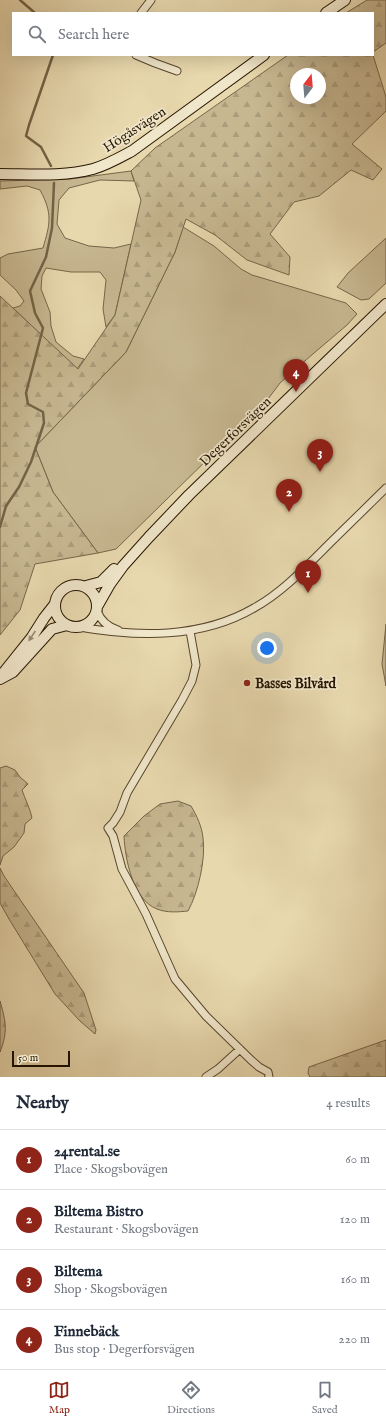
<!DOCTYPE html>
<html lang="en">
<head>
<meta charset="utf-8">
<style>
	:root { --surface:#fff; --page:#f2f2f3; --text:#1f2937; --muted:#747a83; --line:#e0e1e3; --accent:#8f2418 }
	body { margin:0; font-family:"IM FELL English",serif; background:var(--page); color:var(--text) }
	.compass { position:absolute; left:290px; top:68px; width:36px; height:36px; border-radius:50%; background:var(--surface); box-shadow:0 4px 16px #0002; rotate:16deg }
	.scale { position:absolute; left:12px; bottom:10px; width:58px; box-sizing:border-box; padding-left:4px; border:2px solid #261601; border-top:0; font-size:11px; line-height:14px; white-space:nowrap; color:#261601; -webkit-text-stroke:3px #f0e6ca; paint-order:stroke }
	.you { position:absolute; left:267px; top:648px; width:14px; height:14px; margin:-10px; border:3px solid #fff; border-radius:50%; background:#1a73e8; box-shadow:0 0 0 6px #1a73e833 }
	.badge { display:grid; place-items:center; width:26px; height:26px; border-radius:50%; background:var(--accent); color:#fff; font-size:13px; font-weight:700 }
	.pin { position:absolute; translate:-50% -33px; filter:drop-shadow(0 1px 2px #0008) }
	.pin::after { content:''; position:absolute; top:21px; width:14px; height:12px; background:inherit; clip-path:polygon(0 0,100% 0,50% 100%) }
	.list { margin:0; padding:0; list-style:none }
	h2 { display:flex; justify-content:space-between; align-items:center; height:52px; margin:0; padding:0 16px; font-size:17px }
	h2 small { font-size:13px; font-weight:400; color:var(--muted) }
	.list li { display:grid; grid-template-columns:26px 1fr auto; gap:12px; align-items:center; box-sizing:border-box; height:60px; padding:0 16px; border-top:1px solid var(--line) }
	.list b { display:block; font-size:15px; white-space:nowrap }
	.list p { margin:0; font-size:13px; white-space:nowrap; color:var(--muted) }
	.list em { font-size:13px; font-style:normal; color:var(--muted) }
	.icon { flex:none; width:22px; height:22px; fill:none; stroke:currentColor; stroke-width:2; stroke-linecap:round; stroke-linejoin:round }
	.map { position:relative; flex:none; width:386px; height:1077px; overflow:hidden }
	.search { position:absolute; background:var(--surface); box-shadow:0 4px 16px #0002; left:12px; right:12px; top:12px; height:44px; display:flex; align-items:center; gap:10px; box-sizing:border-box; padding:0 14px; border-radius:0px; color:var(--muted); font-size:15px }
	.sheet { height:292px; background:var(--surface) }
	nav { display:flex; justify-content:space-around; align-items:center; box-sizing:border-box; height:56px; border-top:1px solid var(--line); background:var(--surface); font-size:11px; color:var(--muted) }
	nav a { display:grid; justify-items:center; gap:2px }
	nav .on { color:var(--accent) }
	.map>svg:first-child { display:block }
</style>
</head>
<body>
<div class="map">
<svg width="386" height="1077" viewBox="0 0 386 1077">
	<defs>
		<pattern id="forest-firs" width="22" height="20" patternUnits="userSpaceOnUse"><rect width="22" height="20" fill="#c7b791"/><path d="M5 1l3.5 6h-7zM16 11l3.5 6h-7z" fill="#ab9d7b"/></pattern>
	</defs>
	<rect width="100%" height="100%" fill="#e8d8ae"/>
	<filter id="stains"><feTurbulence type="fractalNoise" baseFrequency=".005" numOctaves="4"/><feColorMatrix values="0 0 0 0 .2 0 0 0 0 .09 0 0 0 0 .02 0 0 0 .5 -.17"/></filter>
	<radialGradient id="worn" r=".72"><stop offset=".6" stop-color="#630" stop-opacity="0"/><stop offset="1" stop-color="#630" stop-opacity=".3"/></radialGradient>
	<!-- green -->
	<path fill="#c7b791" stroke="#766649" d="M 131,171 L 134,181 L 100,180 L 69,188 L 59,200 L 57,224 L 65,238 L 89,246 L 114,248 L 131,244 L 115,315 L 106,327 L 103,309 L 106,280 L 100,272 L 71,272 L 46,268 L 42,276 L 41,289 L 50,312 L 51,326 L 56,342 L 73,356 L 84,359 L 77,369 L 13,308 L 20,306 L 24,301 L 16,290 L 0,275 L 0,258 L 8,254 L 43,248 C 50,224 53,214 40,190 L 27,186 L 0,189 L 0,181 L 70,179 Z
		M 183,227 L 214,246 L 241,269 L 252,275 L 346,303 L 357,314 L 347,325 L 314,353 L 280,383 L 265,403 L 116,549 L 98,553 L 53,492 L 35,447 L 126,352 L 175,252 Z
		M 386,238 L 386,283 L 369,299 L 361,300 L 337,287 L 348,273 Z"/>
	<!-- forest -->
	<path fill="url(#forest-firs)" stroke="#766649" fill-rule="evenodd" d="M 367,0 L 386,0 L 386,43 L 373,52 L 373,13 L 346,13 Z
		M 288,55 L 373,55 L 386,97 L 386,111 L 352,144 L 382,169 L 373,180 L 351,170 L 319,196 L 294,202 L 270,234 L 290,257 L 289,275 L 247,260 L 215,235 L 186,219 L 175,252 L 126,352 L 35,447 L 53,492 L 98,553 L 35,564 L 20,610 L 0,635 L 0,296 L 78,369 L 115,315 L 141,200 L 131,171 L 155,148 ZM 296,74 L 320,74 L 320,98 L 296,98 Z
		M 386,624 L 386,686 L 382,664 Z
		M 6,766 L 15,770 L 20,777 L 28,784 L 22,790 C 25,799 30,808 32,818 L 25,824 L 24,833 L 14,847 L 3,856 L 0,865 L 0,768 Z
		M 178,801 L 191,806 C 197,816 202,827 203,838 C 206,859 198,893 188,911 C 178,912 167,913 157,909 C 133,900 125,859 124,836 L 144,816 L 160,804 Z
		M 0,868 L 4,876 L 84,993 L 96,1030 L 95,1034 L 80,1021 L 55,994 L 9,919 L 0,903 Z
		M 0,1001 C 6,1022 8,1032 0,1052 Z
		M 386,1040 L 386,1077 L 310,1077 L 308,1073 L 309,1067 Z"/>
	<g fill="none" stroke-linecap="round" stroke-linejoin="round">
		<!-- stream -->
		<path stroke="#736345" stroke-width="2.5" d="M 20,0 L 35,13
			M 51,166 L 41,147 L 26,136 L 29,125 L 53,55
			M 0,527 L 6,506 L 19,487 L 31,462 L 44,423 L 43,412 L 28,404 L 26,393 L 43,328 L 35,313 L 30,291 L 46,257 L 52,228 L 54,183"/>
		<!-- street casing -->
		<g stroke="#56462c" stroke-width="9">
			<path id="street" d="M 141,13 L 151,0
				M 136,55 L 155,63 L 177,71
				M 97,611 C 101,621 108,627 118,630
				M 79,627 C 137,637 201,639 254,608 C 281,593 303,570 325,548 C 345,528 366,508 386,488
				M 190,631 L 196,665 L 192,681 L 182,700 L 127,793 L 120,812 L 113,823 L 108,828 L 113,836 L 122,869 L 146,914 L 175,979 L 206,1016 L 251,1060 L 259,1067 L 268,1072 L 269,1077
				M 206,1077 L 218,1069 L 240,1049"/>
		</g>
		<!-- secondary casing -->
		<g stroke="#261601" stroke-width="12">
			<path id="secondary" d="M 326,13 L 345,0
				M 0,174 C 30,174 63,177 93,169 C 107,165 119,158 132,151 L 264,55
				M55 606a21 21 0 1 1 42 0a21 21 0 1 1-42 0Z
				M 86,586 L 101,582 L 114,569
				M 98,605 L 110,584 L 123,566 L 149,537 L 189,495 L 386,304
				M 0,677 L 32,637 L 44,618 L 55,604
				M 0,679 L 13,672 L 52,629 L 67,625"/>
		</g>
		<!-- street -->
		<use href="#street" stroke="#f0e6ca" stroke-width="7"/>
		<!-- secondary -->
		<use href="#secondary" stroke="#f0e6ca" stroke-width="10"/>
	</g>
	<!-- one-way arrows -->
	<defs><path id="oneway-solid" d="M-6-.8H1V-3.2L6.5 0L1 3.2V.8H-6Z"/></defs>
	<use fill="#958870" href="#oneway-solid" transform="translate(32 636) rotate(124)"/>
	<!-- markers -->
	<circle fill="#8f2418" stroke="#f0e6ca" stroke-width="1.5" cx="247" cy="683" r="4"/>
	<g text-anchor="middle" stroke-width="3.5" stroke-linejoin="round" paint-order="stroke">
		<!-- street labels -->
		<g font-size="14" fill="#261601" stroke="#f0e6ca">
			<text transform="translate(134 129) rotate(-33)" y="5">Högåsvägen</text>
			<text transform="translate(235 431) rotate(-44)" y="5">Degerforsvägen</text>
		</g>
		<!-- poi labels -->
		<g font-size="14" font-weight="bold" fill="#261601" stroke="#f0e6ca" text-anchor="start">
			<text x="255" y="688">Basses Bilvård</text>
		</g>
	</g>
	<rect width="100%" height="100%" filter="url(#stains)"/>
	<rect width="100%" height="100%" fill="url(#worn)"/>
</svg>
<svg class="compass" viewBox="-18 -18 36 36"><path d="M0-13l5 13h-10z" fill="#e53935"/><path d="M0 13l5-13h-10z" fill="#747a83"/></svg>
<div class="scale">50 m</div>
<div class="you"></div>
<div class="pin badge" style="left:308px;top:593px">1</div>
<div class="pin badge" style="left:289px;top:512px">2</div>
<div class="pin badge" style="left:320px;top:472px">3</div>
<div class="pin badge" style="left:296px;top:392px">4</div>
<div class="search"><svg class="icon" aria-label="search" viewBox="0 0 24 24"><circle cx="10" cy="10" r="6"/><path d="M15 15l6 6"/></svg>Search here</div>
</div>
<section class="sheet">
<h2>Nearby<small>4 results</small></h2>
<ul class="list">
<li><span class="badge">1</span><div><b>24rental.se</b><p>Place · Skogsbovägen</p></div><em>60 m</em></li>
<li><span class="badge">2</span><div><b>Biltema Bistro</b><p>Restaurant · Skogsbovägen</p></div><em>120 m</em></li>
<li><span class="badge">3</span><div><b>Biltema</b><p>Shop · Skogsbovägen</p></div><em>160 m</em></li>
<li><span class="badge">4</span><div><b>Finnebäck</b><p>Bus stop · Degerforsvägen</p></div><em>220 m</em></li>
</ul>
</section>
<nav>
<a class="on"><svg class="icon" aria-label="map" viewBox="0 0 24 24"><path d="M3 6l6-2 6 2 6-2v14l-6 2-6-2-6 2zM9 4v14M15 6v14"/></svg>Map</a>
<a><svg class="icon" aria-label="directions" viewBox="0 0 24 24"><path d="M12 3l9 9-9 9-9-9zM9 14v-3h6M13 9l2 2-2 2"/></svg>Directions</a>
<a><svg class="icon" aria-label="saved" viewBox="0 0 24 24"><path d="M7 4h10v16l-5-4-5 4z"/></svg>Saved</a>
</nav>
</body>
</html>
